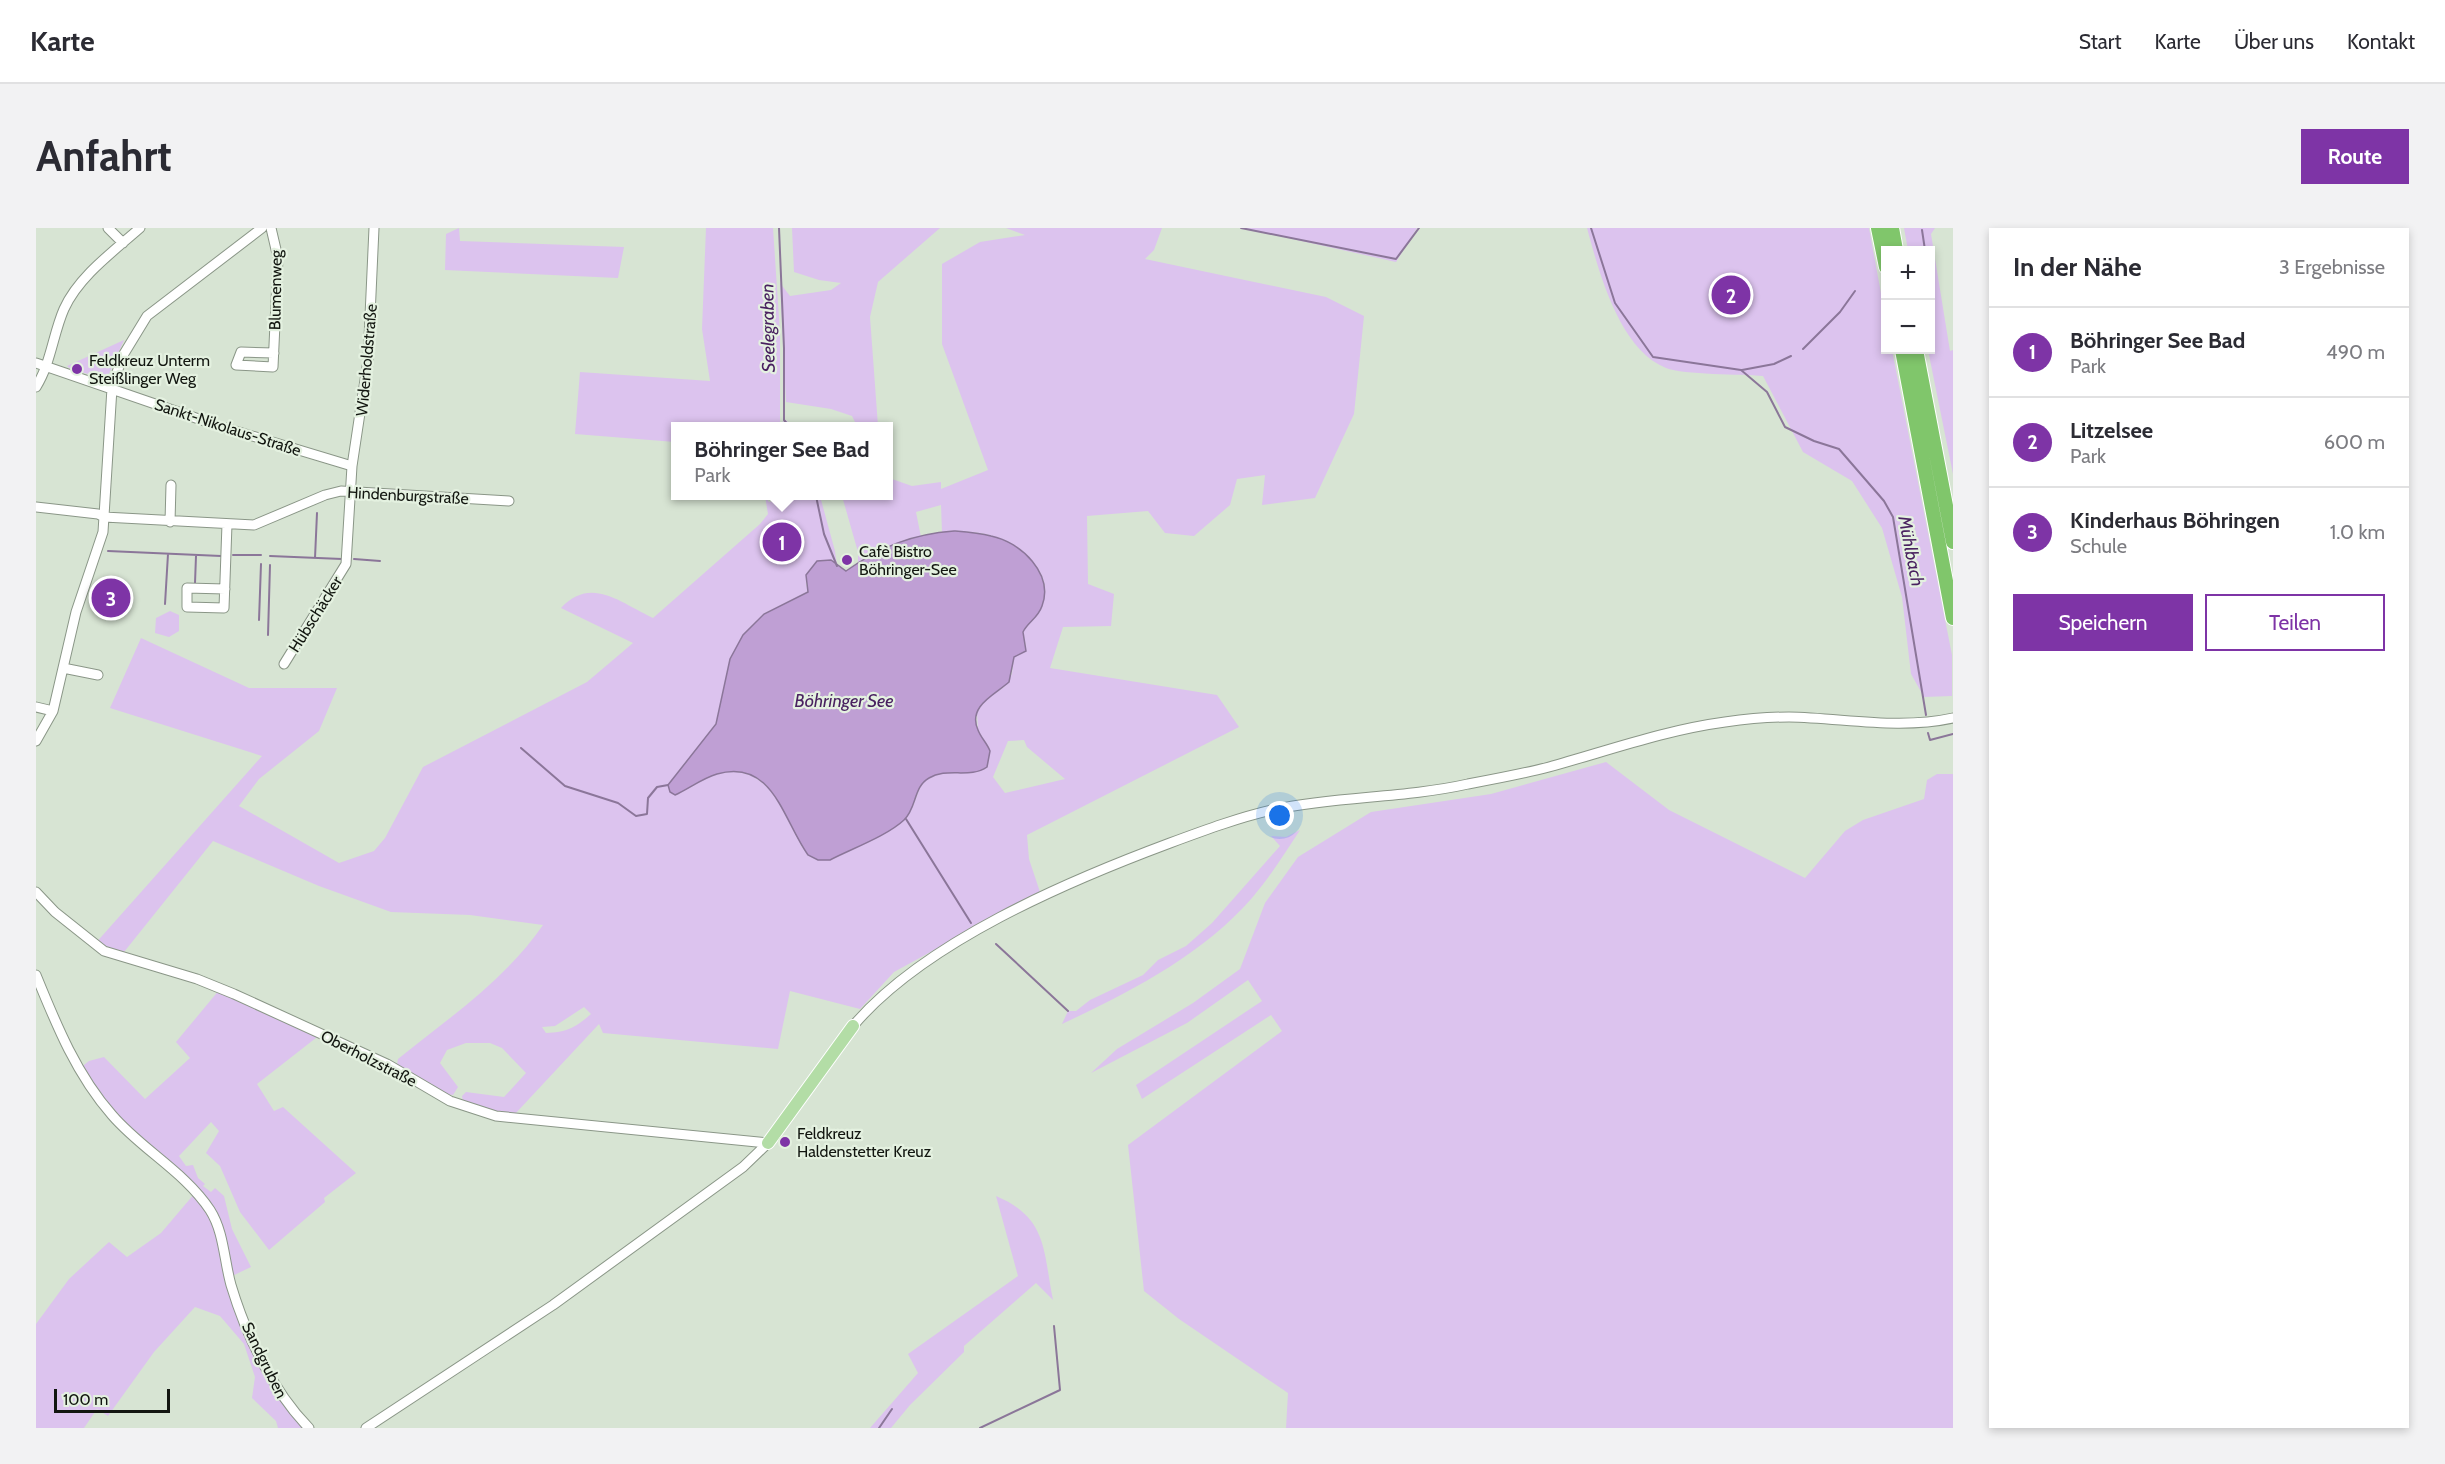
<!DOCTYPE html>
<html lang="de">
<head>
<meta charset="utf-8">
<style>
	:root { --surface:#fff; --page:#f2f2f3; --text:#2b2b33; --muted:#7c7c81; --line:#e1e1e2; --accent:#7e34a6 }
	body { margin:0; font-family:Cabin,sans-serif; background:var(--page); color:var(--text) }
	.controls { position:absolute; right:18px; top:18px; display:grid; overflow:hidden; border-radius:0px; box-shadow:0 3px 9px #0003 }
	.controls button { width:54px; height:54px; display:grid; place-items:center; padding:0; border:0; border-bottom:2px solid var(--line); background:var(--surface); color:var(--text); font:30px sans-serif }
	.scale { position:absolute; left:18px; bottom:15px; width:116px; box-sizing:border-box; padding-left:6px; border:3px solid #121610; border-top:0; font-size:16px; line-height:21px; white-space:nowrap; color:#121610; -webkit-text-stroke:4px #e4f1e0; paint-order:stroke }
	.you { position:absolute; left:1244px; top:588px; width:21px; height:21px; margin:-15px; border:4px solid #fff; border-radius:50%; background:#1a73e8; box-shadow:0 0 0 9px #1a73e833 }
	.badge { display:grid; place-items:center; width:39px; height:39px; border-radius:50%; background:var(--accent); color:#fff; font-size:20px; font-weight:700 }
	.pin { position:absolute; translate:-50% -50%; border:3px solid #fff; box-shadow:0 2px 6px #0006 }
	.popup { position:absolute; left:635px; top:194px; width:222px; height:78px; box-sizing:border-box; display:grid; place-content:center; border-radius:0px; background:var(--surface); filter:drop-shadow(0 2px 4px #0005); font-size:20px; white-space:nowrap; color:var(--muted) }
	.popup b { font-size:22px; color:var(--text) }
	.popup::after { content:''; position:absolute; left:50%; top:100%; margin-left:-12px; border:12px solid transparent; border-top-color:var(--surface) }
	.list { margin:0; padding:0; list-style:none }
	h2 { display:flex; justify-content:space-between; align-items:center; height:78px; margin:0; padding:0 24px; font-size:26px }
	h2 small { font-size:20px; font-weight:400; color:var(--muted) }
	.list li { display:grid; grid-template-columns:39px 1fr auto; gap:18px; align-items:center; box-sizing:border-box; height:90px; padding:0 24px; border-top:2px solid var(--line) }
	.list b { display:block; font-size:22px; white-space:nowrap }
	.list p { margin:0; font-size:20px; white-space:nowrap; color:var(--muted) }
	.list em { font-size:20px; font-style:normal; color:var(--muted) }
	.actions { display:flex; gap:12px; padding:18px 24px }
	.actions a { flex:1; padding:14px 0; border:2px solid var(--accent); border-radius:0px; text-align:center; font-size:21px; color:var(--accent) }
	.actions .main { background:var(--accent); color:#fff }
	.map { position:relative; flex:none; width:1917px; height:1200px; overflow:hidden; border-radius:0px }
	header { display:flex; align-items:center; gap:36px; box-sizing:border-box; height:84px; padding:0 30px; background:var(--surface); border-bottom:2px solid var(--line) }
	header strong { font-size:28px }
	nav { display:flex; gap:33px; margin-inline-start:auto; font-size:21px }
	.intro { display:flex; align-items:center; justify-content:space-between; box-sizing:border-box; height:144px; padding:0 36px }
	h1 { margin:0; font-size:42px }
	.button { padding:15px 27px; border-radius:0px; background:var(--accent); color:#fff; font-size:21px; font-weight:700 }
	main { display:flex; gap:36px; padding:0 36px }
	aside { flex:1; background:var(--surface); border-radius:0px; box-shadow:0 3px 9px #0003 }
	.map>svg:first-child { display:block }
</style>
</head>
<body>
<header>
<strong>Karte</strong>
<nav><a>Start</a><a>Karte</a><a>Über uns</a><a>Kontakt</a></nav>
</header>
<div class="intro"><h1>Anfahrt</h1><a class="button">Route</a></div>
<main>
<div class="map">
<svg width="1917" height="1200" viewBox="0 0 1917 1200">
	<rect width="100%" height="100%" fill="#d7e4d3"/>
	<!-- green -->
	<path fill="#dcc3ee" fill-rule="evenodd" d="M 423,0 L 424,13 L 588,19 L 582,50 L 409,42 L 410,6 Z
		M 670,0 L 737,0 L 744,105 L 744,195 L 750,192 L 756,198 L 640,198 L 639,214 L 539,206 L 544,144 L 674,153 L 666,101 Z
		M 756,0 L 904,0 L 842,54 L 834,89 L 842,198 L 821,198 L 816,188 L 795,181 L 750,174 L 744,55 L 754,68 L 795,62 L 805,55 L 783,52 L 758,44 Z
		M 970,0 L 1126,0 L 1118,22 L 1109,31 L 1290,69 L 1328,88 L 1318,186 L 1279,270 L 1226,277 L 1229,247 L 1201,251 L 1194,277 L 1158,308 L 1129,305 L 1112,283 L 1051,288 L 1052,356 L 1078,366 L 1075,398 L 1027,399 L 1014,440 L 1181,467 L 1203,499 L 991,607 L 993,631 L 1004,664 L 858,744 L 824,781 L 754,763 L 742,821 L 567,805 L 563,796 L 479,886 L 461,885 L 427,874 L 426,868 L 430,864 L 468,869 L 490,845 L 466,820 L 454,815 L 430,815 L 411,822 L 404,835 L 422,859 L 417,867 L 410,866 L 361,837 L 362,831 C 413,790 470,751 507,697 L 434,687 L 355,684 L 283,658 L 177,613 L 84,729 L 58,717 L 226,528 L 74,480 L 105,410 L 213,460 L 301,460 L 283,503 L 223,551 L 203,578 L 303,635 L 338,623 L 349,610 L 387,539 L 551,454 L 597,415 L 525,380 C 555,348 583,374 617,390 L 724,296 L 732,286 L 729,268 L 733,274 L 757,268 L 784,268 L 799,323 L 801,338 L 794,332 L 781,333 L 770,355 L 772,364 L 728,386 L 694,431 L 680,496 L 632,557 L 639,567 C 652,561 667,550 681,546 C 729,533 750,582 766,619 L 794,632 C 817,620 843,610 864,595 C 891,576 870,536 928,544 L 942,503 L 941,484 L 950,471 L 968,459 L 976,446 L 978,429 L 990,419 L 987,404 C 995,389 1006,386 1009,365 C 1012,339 978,315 956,308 C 941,303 921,303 906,304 L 905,277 L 880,284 L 885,309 L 874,310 L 822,334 L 822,324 L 806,268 L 852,268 L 853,250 L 876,258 L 905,254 L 905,261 L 952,242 L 906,116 L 906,36 L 944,14 L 989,7 ZM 988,512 L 991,519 L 1029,551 L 969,565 L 957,549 L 972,513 ZM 548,779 L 555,786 C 539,800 531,804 510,805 L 506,799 L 519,798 Z
		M 1207,0 L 1381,0 L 1360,34 Z
		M 1551,0 L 1833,0 L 1849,87 L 1850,122 L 1856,122 L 1916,427 L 1916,468 L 1888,469 L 1875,446 L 1866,369 L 1846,300 L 1816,253 L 1767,224 L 1727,148 C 1705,146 1648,147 1630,140 C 1583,121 1563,44 1551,0 Z
		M 1868,0 L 1899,0 L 1895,6 L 1914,123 L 1917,122 L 1917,246 L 1892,122 L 1894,122 L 1894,22 L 1872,22 Z
		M 88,112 L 72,148 L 67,150 L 45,144 L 41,138 L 36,142 L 31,138 Z
		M 134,383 L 143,387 L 143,403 L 133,409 L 119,405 L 120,390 Z
		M 1570,534 L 1633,582 L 1769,650 L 1809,603 L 1827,592 L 1888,571 L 1891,552 L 1901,546 L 1917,546 L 1917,1200 L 1250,1200 L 1252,1165 L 1143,1091 L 1108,1063 L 1092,917 L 1246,803 L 1235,787 L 1106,871 L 1100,857 L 1226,773 L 1212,752 L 1151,795 L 1055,845 L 1081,821 L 1157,775 L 1204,741 L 1229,675 L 1262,629 L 1335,584 L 1455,566 Z
		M 1264,602 C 1249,625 1234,649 1216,670 C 1165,728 1094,764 1026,796 L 1032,783 L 1040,783 L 1054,772 L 1107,747 L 1122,732 L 1150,718 L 1176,695 L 1244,618 L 1235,608 L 1250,609 Z
		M 184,761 L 285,806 L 221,856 L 238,883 L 247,879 L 320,945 L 288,970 L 289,974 L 233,1022 L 204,984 L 184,938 L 170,925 L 183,903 L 175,894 L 143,928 L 150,938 L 157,937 L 162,950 L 169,956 L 167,958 L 175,964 L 179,960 L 188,968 L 196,1001 L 215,1039 L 194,1049 L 226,1131 L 273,1200 L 242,1200 L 240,1193 L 216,1170 L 219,1149 L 208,1116 L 184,1088 L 159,1079 L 118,1124 L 72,1188 L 61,1181 L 48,1200 L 0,1200 L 0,1096 L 33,1051 L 73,1014 L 91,1029 L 125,1005 L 159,965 L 76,887 L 43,841 L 53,833 L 68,829 L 109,871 L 154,830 L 140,814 Z
		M 960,968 C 1012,990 1007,1023 1017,1072 L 1000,1055 L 928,1118 L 928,1124 L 874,1177 L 855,1200 L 834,1200 L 882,1145 L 872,1126 L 982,1048 Z"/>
	<!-- water -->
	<path fill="#bf9fd4" stroke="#8b7699" stroke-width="1.5" d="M 918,303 C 930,304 943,305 955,308 C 985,314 1018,346 1006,378 C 1002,390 992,394 987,404 L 990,423 L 978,429 L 973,454 C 960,466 931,478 942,502 C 945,510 951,515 954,523 L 951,539 C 934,551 911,539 893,550 C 877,559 881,580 868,592 C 851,608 815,621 794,632 L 782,632 L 772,627 C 747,592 737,530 681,546 C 667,550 652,561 639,567 L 634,564 L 632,557 L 680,496 L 694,431 L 707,407 L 728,386 L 772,364 L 770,347 L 781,333 L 795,332 L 810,343 C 844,319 876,306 918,303 Z"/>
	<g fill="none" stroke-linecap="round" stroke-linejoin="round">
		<!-- stream -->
		<path stroke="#8b7699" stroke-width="2" d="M 743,0 L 748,120 L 748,192 L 753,198
			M 1205,0 L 1360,31 L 1383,0
			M 1555,0 L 1579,75 L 1617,129 L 1705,142 L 1731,164 L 1749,199 L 1778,213 L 1803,221 L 1848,273 L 1857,289 L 1890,487
			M 1886,2 L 1889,22
			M 1767,121 L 1804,84 L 1819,63
			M 1706,142 L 1738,136 L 1755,128
			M 780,268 L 788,306 L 801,338
			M 72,323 L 185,328
			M 197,327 L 225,327
			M 234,328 L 306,331
			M 279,330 L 281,285
			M 318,331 L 344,333
			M 159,355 L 160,328
			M 129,376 L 132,326
			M 223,392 L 225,336
			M 232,407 L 234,337
			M 1892,505 L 1894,512 L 1917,506
			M 485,520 L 529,558 L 582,575 L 600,588 L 611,586 L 612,570 L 621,559 L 632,557
			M 870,591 L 935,695
			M 960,716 L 1032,783
			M 843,1200 L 856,1181
			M 944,1200 L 1024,1162 L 1018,1098"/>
		<!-- minor casing -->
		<g stroke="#8a9687" stroke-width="11">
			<path id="minor" d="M 72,0 L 87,15
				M 235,0 L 242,30 L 237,139 L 200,137 L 205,124 L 238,125
				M 0,135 L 183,198 L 316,238
				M 0,159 C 15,135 17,106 28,81 C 43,48 78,23 104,0
				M 0,279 L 62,286 L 68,289 L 218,297 L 289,267 L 305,263 L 473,273
				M 134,294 L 135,257
				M 189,361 L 151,360 L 151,379 L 188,380 L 191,296
				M 248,436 L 310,336 L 316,238 L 332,132 L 338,0
				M 27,440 L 62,447
				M 0,479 L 17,483
				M 0,513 L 17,483 L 40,384 L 67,304 L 76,160 L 86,129 L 111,88 L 226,0
				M 0,664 L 19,684 L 68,723 L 161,751 L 198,766 L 351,836 L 414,873 L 460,888 L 732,915
				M 0,747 C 20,796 40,846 76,887 C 105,921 149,944 174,982 C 188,1004 188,1032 195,1057 C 210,1107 236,1162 273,1200
				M 817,798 C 888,714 1032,653 1134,615 C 1169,602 1204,589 1240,581 C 1303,568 1369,570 1432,556 C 1459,551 1486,546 1513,539 C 1571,523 1629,502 1689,494 C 1710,491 1732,489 1753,489 C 1808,490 1863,502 1917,490
				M 330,1200 L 517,1077 L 707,939 L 732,915"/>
		</g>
		<!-- major casing -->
		<g stroke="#fff" stroke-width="14">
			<path id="major" d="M 732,915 L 817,798"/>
		</g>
		<!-- highway casing -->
		<g stroke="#fff" stroke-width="16">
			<path id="highway" d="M 1842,0 L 1850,39
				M 1856,0 L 1860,22
				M 1866,122 L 1917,390
				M 1880,122 L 1917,314"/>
		</g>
		<!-- minor -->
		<use href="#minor" stroke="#fff" stroke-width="9"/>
		<!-- major -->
		<use href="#major" stroke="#b3dda6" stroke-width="12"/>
		<!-- highway -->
		<use href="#highway" stroke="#80c66b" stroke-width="14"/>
	</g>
	<!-- markers -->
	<g fill="#7e34a6" stroke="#e4f1e0" stroke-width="2">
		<circle cx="41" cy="141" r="6"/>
		<circle cx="811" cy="332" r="6"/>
		<circle cx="749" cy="914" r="6"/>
	</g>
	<g text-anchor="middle" stroke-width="4.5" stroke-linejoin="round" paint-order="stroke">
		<!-- street labels -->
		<g font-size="16" fill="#121610" stroke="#e4f1e0">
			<text transform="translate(239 62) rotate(-89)" y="6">Blumenweg</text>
			<text transform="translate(330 132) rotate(-85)" y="6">Widerholdstraße</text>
			<text transform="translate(192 199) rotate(18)" y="6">Sankt-Nikolaus-Straße</text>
			<text transform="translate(372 267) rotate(3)" y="6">Hindenburgstraße</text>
			<text transform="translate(279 386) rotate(-58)" y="6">Hübschäcker</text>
			<text transform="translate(333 830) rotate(27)" y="6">Oberholzstraße</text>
			<text transform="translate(229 1132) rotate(64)" y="6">Sandgruben</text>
		</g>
		<!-- poi labels -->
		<g font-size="16" fill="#121610" stroke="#e4f1e0" text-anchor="start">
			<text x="53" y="138">Feldkreuz Unterm<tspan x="53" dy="18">Steißlinger Weg</tspan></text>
			<text x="823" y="329">Cafè Bistro<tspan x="823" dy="18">Böhringer-See</tspan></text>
			<text x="761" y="911">Feldkreuz<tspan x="761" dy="18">Haldenstetter Kreuz</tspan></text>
		</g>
		<!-- water labels -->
		<g font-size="18" font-style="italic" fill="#492160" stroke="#e4f1e0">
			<text transform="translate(732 100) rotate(-91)" y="6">Seelegraben</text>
			<text transform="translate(1875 323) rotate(79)" y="6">Mühlbach</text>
			<text x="808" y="479">Böhringer See</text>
		</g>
	</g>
</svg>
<div class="controls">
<button>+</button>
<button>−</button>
</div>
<div class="scale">100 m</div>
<div class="you"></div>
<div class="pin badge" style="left:746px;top:314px">1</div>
<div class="popup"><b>Böhringer See Bad</b>Park</div>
<div class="pin badge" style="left:1695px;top:67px">2</div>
<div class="pin badge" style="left:75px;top:370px">3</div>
</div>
<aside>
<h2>In der Nähe<small>3 Ergebnisse</small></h2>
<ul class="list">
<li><span class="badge">1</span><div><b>Böhringer See Bad</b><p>Park</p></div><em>490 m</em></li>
<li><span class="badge">2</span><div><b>Litzelsee</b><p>Park</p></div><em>600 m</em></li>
<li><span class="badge">3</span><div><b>Kinderhaus Böhringen</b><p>Schule</p></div><em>1.0 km</em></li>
</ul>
<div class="actions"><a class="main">Speichern</a><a>Teilen</a></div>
</aside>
</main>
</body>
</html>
